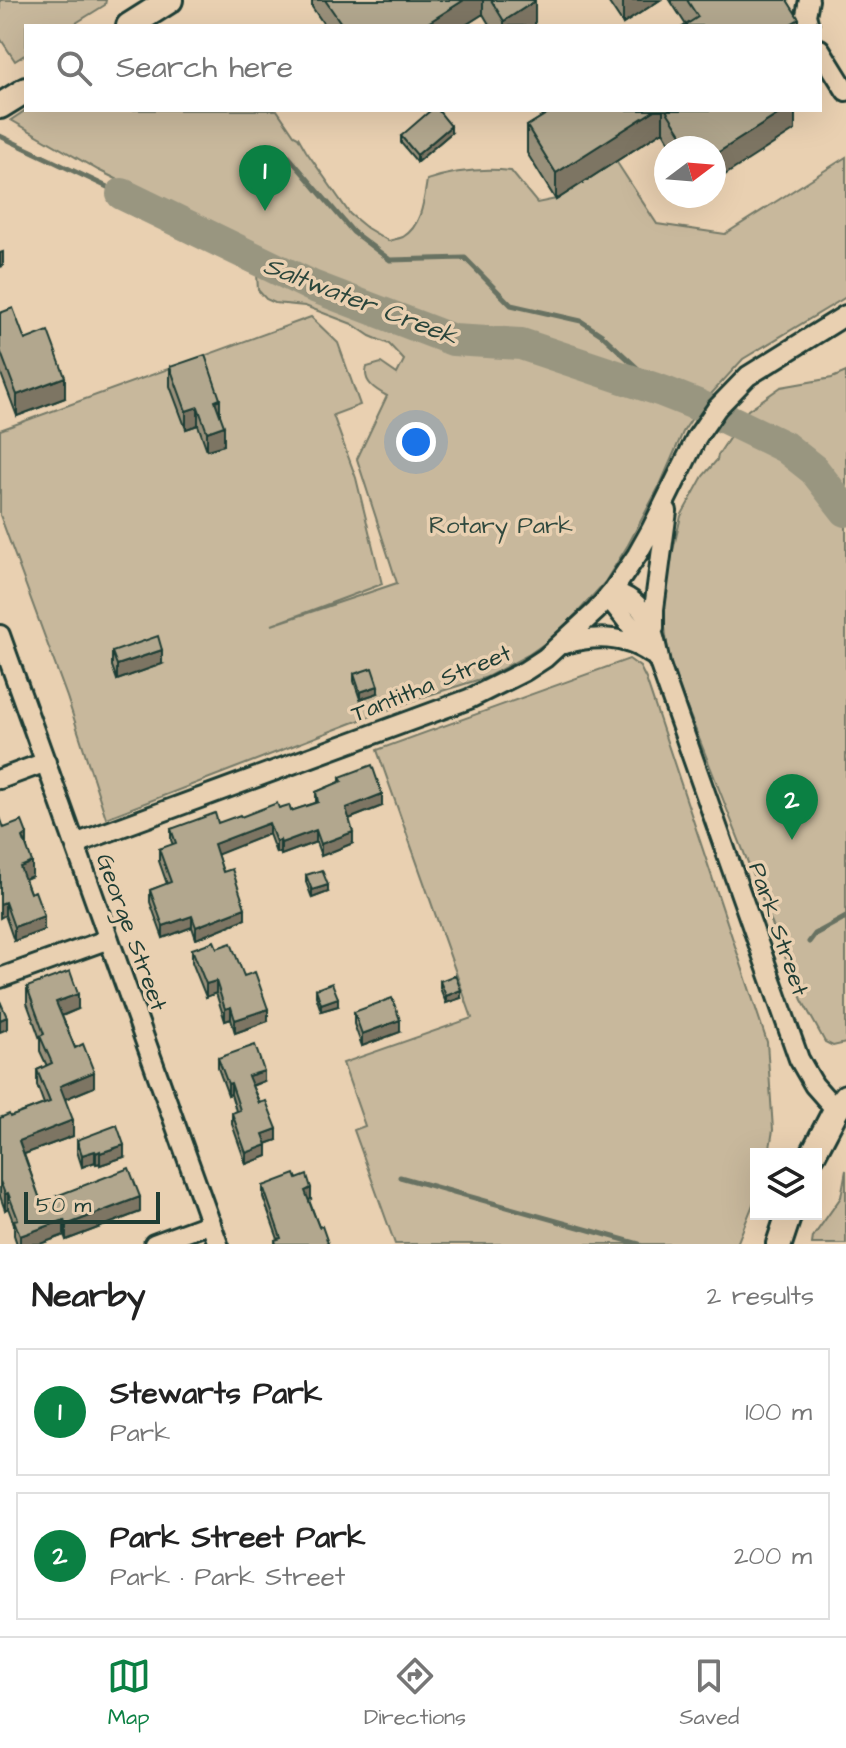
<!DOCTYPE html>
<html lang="en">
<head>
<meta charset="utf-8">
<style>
	:root { --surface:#fff; --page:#f2f2f2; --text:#222; --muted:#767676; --line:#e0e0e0; --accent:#0b8043 }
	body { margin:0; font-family:"Architects Daughter",sans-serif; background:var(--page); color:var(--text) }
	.controls { position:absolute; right:24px; bottom:24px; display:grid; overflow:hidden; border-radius:0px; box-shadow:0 8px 32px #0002 }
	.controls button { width:72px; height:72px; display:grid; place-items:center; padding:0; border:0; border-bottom:2px solid var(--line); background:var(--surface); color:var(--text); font:40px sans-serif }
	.compass { position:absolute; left:654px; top:136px; width:72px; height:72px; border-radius:50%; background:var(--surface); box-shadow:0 8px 32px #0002; rotate:74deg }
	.scale { position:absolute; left:24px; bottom:20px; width:136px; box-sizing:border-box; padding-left:8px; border:4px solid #1f3d34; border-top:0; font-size:22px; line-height:28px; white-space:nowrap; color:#1f3d34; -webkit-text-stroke:6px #e9d0b1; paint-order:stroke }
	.you { position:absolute; left:416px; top:442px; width:28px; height:28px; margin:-20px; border:6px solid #fff; border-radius:50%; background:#1a73e8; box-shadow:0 0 0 12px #1a73e833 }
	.badge { display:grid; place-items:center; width:52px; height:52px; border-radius:50%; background:var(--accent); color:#fff; font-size:26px; font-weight:700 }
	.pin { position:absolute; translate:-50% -66px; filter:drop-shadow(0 2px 4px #0008) }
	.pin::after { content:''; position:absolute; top:42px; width:28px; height:24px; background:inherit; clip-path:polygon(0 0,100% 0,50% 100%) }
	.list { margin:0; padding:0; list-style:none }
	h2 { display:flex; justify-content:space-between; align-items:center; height:104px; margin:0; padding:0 32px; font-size:34px }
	h2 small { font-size:26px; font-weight:400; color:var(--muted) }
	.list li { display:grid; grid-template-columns:52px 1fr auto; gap:24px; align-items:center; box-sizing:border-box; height:128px; margin:0 16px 16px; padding:0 16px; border:2px solid var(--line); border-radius:0px }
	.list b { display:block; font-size:30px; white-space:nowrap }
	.list p { margin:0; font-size:26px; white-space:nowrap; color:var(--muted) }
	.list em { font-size:26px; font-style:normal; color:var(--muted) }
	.icon { flex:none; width:44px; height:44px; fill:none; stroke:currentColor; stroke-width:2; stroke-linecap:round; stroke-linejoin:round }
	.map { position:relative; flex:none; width:846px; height:1244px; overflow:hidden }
	.search { position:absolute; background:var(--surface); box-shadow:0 8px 32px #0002; left:24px; right:24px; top:24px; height:88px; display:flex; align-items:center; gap:20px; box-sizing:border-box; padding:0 28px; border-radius:0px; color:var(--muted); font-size:30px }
	.sheet { height:392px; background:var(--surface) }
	nav { display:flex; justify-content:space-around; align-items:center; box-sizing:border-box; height:112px; border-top:2px solid var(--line); background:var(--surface); font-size:22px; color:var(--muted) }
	nav a { display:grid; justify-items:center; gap:4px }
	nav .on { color:var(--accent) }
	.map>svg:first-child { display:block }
</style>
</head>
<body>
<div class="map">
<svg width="846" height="1244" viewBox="0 0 846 1244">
	<rect width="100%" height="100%" fill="#e9d0b1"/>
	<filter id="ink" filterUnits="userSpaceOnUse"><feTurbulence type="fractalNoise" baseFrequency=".0125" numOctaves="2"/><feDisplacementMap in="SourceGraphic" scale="16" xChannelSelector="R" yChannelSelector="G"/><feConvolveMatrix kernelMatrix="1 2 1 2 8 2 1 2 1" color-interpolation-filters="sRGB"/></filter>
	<g filter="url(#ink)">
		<!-- green -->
		<path fill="#c8b89c" stroke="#747a68" stroke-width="2" d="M 0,0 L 106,0 L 105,5 L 71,26 L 26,26 L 26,54 L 15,61 L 0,38 Z
			M 26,110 L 277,110 L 294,135 L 298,137 L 306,151 L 350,214 L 367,228 L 389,241 C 391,240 401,238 403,237 C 422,226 424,199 427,180 C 454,171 483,168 511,171 L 537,203 L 556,199 L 616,161 L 657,224 L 725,234 L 846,157 L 846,297 L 743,359 L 700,406 L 683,432 L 661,483 L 628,545 L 605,582 L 580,610 L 551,639 L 528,655 L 487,677 L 426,696 L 352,723 L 106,818 L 67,697 L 0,515 L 0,430 L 311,317 L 338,343 L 360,405 L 333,415 L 356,478 L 382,584 L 272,625 L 397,583 L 357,459 L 387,396 C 376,390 362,382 367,367 L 381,363 L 397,374 L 404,360 L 389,344 L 370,336 L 352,324 L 305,306 L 275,303 L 266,299 L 258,290 L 257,274 L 268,273 L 276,276 L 366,321 L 392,327 L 396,312 L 277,260 L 206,223 L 98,170 L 11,120 Z
			M 846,372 L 846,1043 L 833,1046 L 825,1042 L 802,1000 L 676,680 L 668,653 L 664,619 L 669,568 L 681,516 L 703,476 L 717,460 L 718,455 L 748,410 L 781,387 L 832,378 Z
			M 629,659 L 640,667 L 646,679 L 767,1042 L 773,1130 L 769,1154 L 756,1154 L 756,1197 L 737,1244 L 395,1244 L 354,1130 L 365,1126 L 343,1063 L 472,1018 L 377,750 Z
			M 846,1170 L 846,1244 L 812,1244 L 813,1237 L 841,1197 Z"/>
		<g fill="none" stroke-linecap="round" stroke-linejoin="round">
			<!-- stream -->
			<path stroke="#687262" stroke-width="5" d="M 0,136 L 122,194
				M 289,157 L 353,232 L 390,260 L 465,258 L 511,305 L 581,321 L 602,335 L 662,391
				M 809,942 L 815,934 L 846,917
				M 400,1177 L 639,1244"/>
			<!-- river -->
			<path stroke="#999680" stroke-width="32" d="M 122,194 L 312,286 L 453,340 L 521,344 L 662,391 L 700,406 L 785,447 L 814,470 L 846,511"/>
			<!-- minor casing -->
			<g stroke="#1f3d34" stroke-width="24">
				<path id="minor" d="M 809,0 L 806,15 L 809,26
					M 820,49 L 846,91
					M 654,628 L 654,609 L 667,511
					M 0,635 L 218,1244
					M 565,644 C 595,635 624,635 651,654
					M 657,659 L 615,606 L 612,592 C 647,598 655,635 660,665 L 799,1059 L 814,1085 L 836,1110
					M 0,779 L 46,762
					M 75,844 L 469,699 L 525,671 L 545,658 L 596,611 L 612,592 L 637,555 L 651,530 L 697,437 L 717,408 L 748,376 L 846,315
					M 0,978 L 109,939
					M 154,1244 L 211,1223"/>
			</g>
			<!-- tertiary casing -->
			<g stroke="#1f3d34" stroke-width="30">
				<path id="tertiary" d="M 129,26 L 170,0
					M 0,106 L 26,90
					M 813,1154 L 836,1110 L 846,1097
					M 779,1244 L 789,1214"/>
			</g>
			<!-- minor -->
			<use href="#minor" stroke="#e9d0b1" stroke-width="18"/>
			<!-- tertiary -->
			<use href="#tertiary" stroke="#e9d0b1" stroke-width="24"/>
		</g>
		<!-- wall -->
		<path fill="#99907a" stroke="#1f3d34" stroke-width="2" d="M 312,0 L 535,0 L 535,26 L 490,26 L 483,14 L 464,26 L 325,26 L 312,7 Z
			M 607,0 L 660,0 L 623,24 Z
			M 670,0 L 787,0 L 799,26 L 686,25 Z
			M 548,110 L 795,110 L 795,130 L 714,148 L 673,148 L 663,131 L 556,200 L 527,153 L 527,126 L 548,113 Z
			M 451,133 L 417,162 L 401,143 L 401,136 Z
			M 0,313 L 25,340 L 65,398 L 17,416 L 0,371 Z
			M 170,367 L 220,416 L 224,445 L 207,450 L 198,425 L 186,429 L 170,386 Z
			M 112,652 L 162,664 L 117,680 L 112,666 Z
			M 354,674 L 378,693 L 360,699 L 354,681 Z
			M 340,777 L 382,806 L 349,819 L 353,843 L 321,856 L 316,842 L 281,855 L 280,852 L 276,853 L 269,834 L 217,854 L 223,872 L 245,919 L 196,939 L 192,927 L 163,938 L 150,902 L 150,890 L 167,884 L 159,861 L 159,849 L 173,845 L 171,840 L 171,829 L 218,823 L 279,808 L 291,811 L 316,803 L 316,792 L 340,782 Z
			M 4,828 L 27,848 L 32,876 L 25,879 L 44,930 L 14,941 L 5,915 Z
			M 306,875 L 328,892 L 312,898 L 306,882 Z
			M 217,948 L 244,976 L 268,1021 L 235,1033 L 231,1019 L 225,1021 L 216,993 L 206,997 L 192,962 L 192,949 Z
			M 440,981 L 461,998 L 446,1003 L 440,988 Z
			M 27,987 L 78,1009 L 62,1016 L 75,1048 L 94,1087 L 65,1099 L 73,1136 L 24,1154 L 41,1202 L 140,1212 L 66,1240 L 64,1235 L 40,1244 L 17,1244 L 14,1235 L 14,1224 L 8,1208 L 5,1210 L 0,1196 L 0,1118 L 10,1117 L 44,1104 L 37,1085 L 37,1070 L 47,1066 L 40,1051 L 40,1039 L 27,1003 Z
			M 316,989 L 338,1006 L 321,1011 L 316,996 Z
			M 354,1012 L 400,1032 L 362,1046 L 354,1024 Z
			M 218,1058 L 264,1081 L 252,1086 L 277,1140 L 266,1144 L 267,1156 L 246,1164 L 232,1124 L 232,1113 L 236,1111 L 231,1094 L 228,1095 L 218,1068 Z
			M 77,1140 L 124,1157 L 100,1165 L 100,1163 L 96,1164 L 95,1162 L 82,1167 L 77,1151 Z
			M 297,1179 L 311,1199 L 309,1200 L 319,1227 L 328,1244 L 275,1244 L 275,1240 L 278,1239 L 263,1197 L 263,1186 Z"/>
		<!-- shaded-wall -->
		<path fill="#7d7563" stroke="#1f3d34" stroke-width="2" d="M 464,0 L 483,0 L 483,14 L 464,26 L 423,26 Z
			M 623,0 L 660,0 L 623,24 Z
			M 535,1 L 535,26 L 504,26 L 504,21 Z
			M 799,19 L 799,26 L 787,26 Z
			M 655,110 L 663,110 L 663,131 L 556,200 L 556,173 Z
			M 785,110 L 795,110 L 795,130 L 714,182 L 714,155 Z
			M 451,126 L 451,133 L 417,162 L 417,155 Z
			M 3,252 L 3,266 L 0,267 L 0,253 Z
			M 65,377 L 65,398 L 17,416 L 17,395 Z
			M 220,399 L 220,417 L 215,401 Z
			M 198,407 L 198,425 L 186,429 L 186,411 Z
			M 224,426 L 224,445 L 207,450 L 207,432 Z
			M 162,650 L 162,664 L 117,680 L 117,665 Z
			M 378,686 L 378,693 L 360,699 L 360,692 Z
			M 382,794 L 382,806 L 346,820 L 346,808 Z
			M 269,823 L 269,834 L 214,856 L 214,844 Z
			M 316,830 L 316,842 L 281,855 L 281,843 Z
			M 353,832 L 353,843 L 321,856 L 321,844 Z
			M 27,834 L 27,848 L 23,837 Z
			M 280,840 L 280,852 L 276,853 L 276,842 Z
			M 32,862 L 32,876 L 20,881 L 20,867 Z
			M 328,885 L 328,892 L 312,898 L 312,890 Z
			M 5,902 L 5,915 L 0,918 L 0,904 Z
			M 245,908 L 245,919 L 196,939 L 196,927 Z
			M 44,916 L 44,930 L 14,941 L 14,927 Z
			M 192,916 L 192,927 L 163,938 L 163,926 Z
			M 216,981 L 216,993 L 206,997 L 206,984 Z
			M 461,990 L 461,998 L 446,1003 L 446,996 Z
			M 78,994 L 78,1009 L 56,1018 L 56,1002 Z
			M 338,998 L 338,1006 L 321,1011 L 321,1004 Z
			M 231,1007 L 231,1019 L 225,1021 L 225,1009 Z
			M 268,1009 L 268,1021 L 235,1033 L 235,1020 Z
			M 7,1017 L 7,1029 L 0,1032 L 0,1020 Z
			M 400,1020 L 400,1032 L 362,1046 L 362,1034 Z
			M 264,1071 L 264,1081 L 248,1087 L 248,1076 Z
			M 94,1072 L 94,1087 L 60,1101 L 60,1086 Z
			M 231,1083 L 231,1094 L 228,1095 L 228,1084 Z
			M 73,1120 L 73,1136 L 19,1156 L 19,1141 Z
			M 277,1129 L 277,1140 L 263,1145 L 263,1134 Z
			M 124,1145 L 124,1157 L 100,1165 L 100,1153 Z
			M 267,1145 L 267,1156 L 246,1164 L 246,1153 Z
			M 95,1151 L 95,1162 L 82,1167 L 82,1155 Z
			M 100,1151 L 100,1163 L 96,1164 L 96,1153 Z
			M 311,1188 L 311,1199 L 305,1202 L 305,1191 Z
			M 8,1193 L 8,1208 L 5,1210 L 5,1194 Z
			M 140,1197 L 140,1212 L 66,1240 L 66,1225 Z
			M 64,1220 L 64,1235 L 40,1244 L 20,1244 L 20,1236 Z"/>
		<!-- building -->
		<path fill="#b2a78e" stroke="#1f3d34" stroke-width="2" d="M 325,0 L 464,0 L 423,26 L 343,26 Z
			M 491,0 L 535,0 L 535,1 L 504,21 Z
			M 687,0 L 787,0 L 799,19 L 787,26 L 684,26 L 698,17 Z
			M 431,110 L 438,110 L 451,126 L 417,155 L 401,136 Z
			M 553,110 L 655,110 L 556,173 L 527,126 Z
			M 666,110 L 785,110 L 714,155 L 714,148 L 690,148 Z
			M 13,308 L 25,340 L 48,331 L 65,377 L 17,395 L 0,350 L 0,313 Z
			M 205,355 L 220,399 L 215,401 L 224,426 L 207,432 L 198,407 L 186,411 L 170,367 Z
			M 158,636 L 162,650 L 117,665 L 112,652 Z
			M 372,668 L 378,686 L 360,692 L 354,674 Z
			M 372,765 L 382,794 L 346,808 L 353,832 L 321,844 L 316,830 L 281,843 L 280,840 L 276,842 L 269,823 L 214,844 L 223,872 L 232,869 L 245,908 L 196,927 L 192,916 L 163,926 L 150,890 L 171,882 L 159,849 L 176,843 L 171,829 L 215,813 L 218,823 L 240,815 L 241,817 L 277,803 L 279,808 L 289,805 L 291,811 L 318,802 L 316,792 L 342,781 L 340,777 Z
			M 0,817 L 4,828 L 22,821 L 27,834 L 23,837 L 32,862 L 20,867 L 30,893 L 35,891 L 44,916 L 14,927 L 5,902 L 0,904 Z
			M 322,870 L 328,885 L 312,890 L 306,875 Z
			M 214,941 L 217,948 L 231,943 L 244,976 L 255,972 L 268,1009 L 235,1020 L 231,1007 L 225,1009 L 216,981 L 206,984 L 192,949 Z
			M 70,971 L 78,994 L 56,1002 L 75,1048 L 83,1044 L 94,1072 L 60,1086 L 73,1120 L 19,1141 L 41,1202 L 129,1168 L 140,1197 L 66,1225 L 64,1220 L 20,1236 L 14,1220 L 18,1219 L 8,1193 L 5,1194 L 0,1181 L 0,1118 L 9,1114 L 10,1117 L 50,1102 L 37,1070 L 52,1063 L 40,1036 L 44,1034 L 27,987 Z
			M 455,975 L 461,990 L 446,996 L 440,981 Z
			M 332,983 L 338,998 L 321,1004 L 316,989 Z
			M 392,998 L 400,1020 L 362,1034 L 354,1012 Z
			M 0,1001 L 7,1017 L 0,1020 Z
			M 255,1045 L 264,1071 L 248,1076 L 259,1103 L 266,1101 L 277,1129 L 263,1134 L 267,1145 L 246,1153 L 232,1113 L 240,1110 L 231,1083 L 228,1084 L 218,1058 Z
			M 117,1125 L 124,1145 L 100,1153 L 100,1151 L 96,1153 L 95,1151 L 82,1155 L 77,1140 Z
			M 295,1174 L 297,1179 L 307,1175 L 311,1188 L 305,1191 L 319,1227 L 322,1226 L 328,1243 L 325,1244 L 276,1244 L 275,1240 L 281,1238 L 263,1186 Z"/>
	</g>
	<g text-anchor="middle" stroke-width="7" stroke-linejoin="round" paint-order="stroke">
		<!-- park labels -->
		<g font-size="24" fill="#30493e" stroke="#e9d0b1">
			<text x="501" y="533">Rotary Park</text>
		</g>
		<!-- street labels -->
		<g font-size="24" fill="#1f3d34" stroke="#e9d0b1">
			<text transform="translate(431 683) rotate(-22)" y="8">Tantitha Street</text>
			<text transform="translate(779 929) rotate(71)" y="8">Park Street</text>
			<text transform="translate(132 932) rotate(70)" y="8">George Street</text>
		</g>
		<!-- water labels -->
		<g font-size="26" font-style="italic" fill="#2b463c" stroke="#e9d0b1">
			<text transform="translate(361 300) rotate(21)" y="9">Saltwater Creek</text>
		</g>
	</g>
</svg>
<div class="controls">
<button><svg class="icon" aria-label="layers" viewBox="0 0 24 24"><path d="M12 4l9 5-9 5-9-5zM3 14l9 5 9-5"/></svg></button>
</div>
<svg class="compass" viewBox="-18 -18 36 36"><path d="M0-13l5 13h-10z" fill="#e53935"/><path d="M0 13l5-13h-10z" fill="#767676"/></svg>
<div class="scale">50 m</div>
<div class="you"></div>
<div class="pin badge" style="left:265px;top:211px">1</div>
<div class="pin badge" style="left:792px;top:840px">2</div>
<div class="search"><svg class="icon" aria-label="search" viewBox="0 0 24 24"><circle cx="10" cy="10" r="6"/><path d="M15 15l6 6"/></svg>Search here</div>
</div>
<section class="sheet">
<h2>Nearby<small>2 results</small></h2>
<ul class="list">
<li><span class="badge">1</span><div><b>Stewarts Park</b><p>Park</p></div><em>100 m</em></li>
<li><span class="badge">2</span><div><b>Park Street Park</b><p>Park · Park Street</p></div><em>200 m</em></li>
</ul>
</section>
<nav>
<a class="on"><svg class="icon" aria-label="map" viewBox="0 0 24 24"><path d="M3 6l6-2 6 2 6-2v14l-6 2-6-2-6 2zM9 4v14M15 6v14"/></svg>Map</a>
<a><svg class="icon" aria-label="directions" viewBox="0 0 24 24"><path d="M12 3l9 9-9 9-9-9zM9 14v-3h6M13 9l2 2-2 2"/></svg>Directions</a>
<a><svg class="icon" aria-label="saved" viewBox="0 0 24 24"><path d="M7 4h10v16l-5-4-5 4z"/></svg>Saved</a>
</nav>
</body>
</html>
